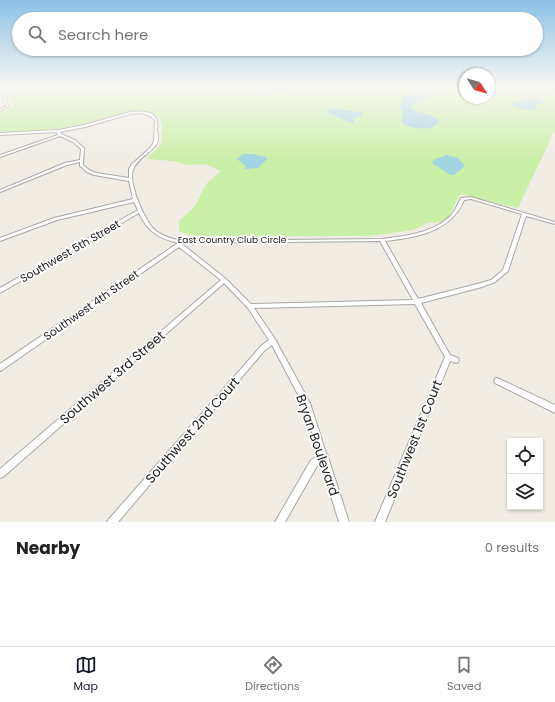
<!DOCTYPE html>
<html lang="en">
<head>
<meta charset="utf-8">
<style>
	:root { --surface:#fff; --page:#f6f6f6; --text:#222; --muted:#767676; --line:#e0e0e0; --accent:#111827 }
	body { margin:0; font-family:Poppins,sans-serif; background:var(--page); color:var(--text) }
	.controls { position:absolute; right:12px; bottom:12px; display:grid; overflow:hidden; border-radius:0px; box-shadow:0 1px 3px #0004 }
	.controls button { width:36px; height:36px; display:grid; place-items:center; padding:0; border:0; border-bottom:1px solid var(--line); background:var(--surface); color:var(--text); font:20px sans-serif }
	.compass { position:absolute; left:459px; top:68px; width:36px; height:36px; border-radius:50%; background:var(--surface); box-shadow:0 1px 3px #0004; rotate:126deg }
	.list { margin:0; padding:0; list-style:none }
	h2 { display:flex; justify-content:space-between; align-items:center; height:52px; margin:0; padding:0 16px; font-size:17px }
	h2 small { font-size:13px; font-weight:400; color:var(--muted) }
	.icon { flex:none; width:22px; height:22px; fill:none; stroke:currentColor; stroke-width:2; stroke-linecap:round; stroke-linejoin:round }
	.map { position:relative; flex:none; width:555px; height:522px; overflow:hidden }
	.search { position:absolute; background:var(--surface); box-shadow:0 1px 3px #0004; left:12px; right:12px; top:12px; height:44px; display:flex; align-items:center; gap:10px; box-sizing:border-box; padding:0 14px; border-radius:22px; color:var(--muted); font-size:15px }
	.sheet { height:124px; background:var(--surface) }
	nav { display:flex; justify-content:space-around; align-items:center; box-sizing:border-box; height:56px; border-top:1px solid var(--line); background:var(--surface); font-size:11px; color:var(--muted) }
	nav a { display:grid; justify-items:center; gap:2px }
	nav .on { color:var(--accent) }
	.map>svg:first-child { display:block }
</style>
</head>
<body>
<div class="map">
<svg width="555" height="522" viewBox="0 0 555 522">
	<rect width="100%" height="100%" fill="#f1ede5"/>
	<!-- grass -->
	<path fill="#caefa7" d="M 23,87 L 465,87 L 465,98 L 489,98 L 489,87 L 545,87 L 555,89 L 555,130 L 518,208 L 460,194 L 446,222 L 427,223 L 413,230 L 370,236 L 193,236 L 179,231 L 179,221 L 195,206 L 206,184 L 221,171 L 205,164 L 185,165 L 174,161 L 147,159 L 161,144 L 162,125 L 159,117 L 151,112 L 130,111 L 87,123 L 55,129 L 0,132 L 0,112 L 14,106 L 9,97 L 17,90 Z"/>
	<!-- water -->
	<path fill="#a2d4e2" d="M 278,87 L 283,88 L 284,90 C 277,96 254,97 245,94 L 250,91 L 267,90 Z
		M 414,91 L 425,91 L 429,95 C 424,100 416,101 410,107 L 417,112 L 430,115 L 439,120 C 436,132 409,130 401,122 L 403,112 L 400,107 L 403,102 L 401,98 Z
		M 536,98 L 541,98 L 541,100 L 545,103 L 535,104 L 536,110 L 516,108 L 511,104 L 518,101 Z
		M 332,108 L 360,112 L 363,115 L 354,118 L 353,120 L 355,123 L 352,123 L 328,113 L 328,111 Z
		M 243,154 L 253,154 L 266,157 L 267,159 L 258,168 L 246,169 L 245,169 L 246,166 L 237,159 Z
		M 447,155 L 458,158 L 465,166 L 454,175 L 450,175 L 432,163 L 434,160 Z"/>
	<g fill="none" stroke-linecap="round" stroke-linejoin="round">
		<!-- minor casing -->
		<g stroke="#a7a7a7" stroke-width="2">
			<path id="minor" d="M 16,87 L 19,87 L 11,91 L 5,99 L 9,106 L 0,111 L 0,109 L 7,106 L 3,99 L 8,92 L 0,93 L 0,91 L 9,90 Z
				M 130,112 C 138,111 155,110 157,121 C 158,123 157,127 157,130 C 158,135 159,141 156,145 C 150,153 136,160 133,170 C 128,183 145,222 156,231 C 164,237 173,239 182,241 L 382,239 C 406,236 441,232 455,210 C 457,206 459,202 461,198 L 471,197 L 555,222 L 555,224 L 526,216 L 508,271 L 495,282 L 482,287 L 421,303 L 450,355 L 458,358 L 459,360 L 458,362 L 456,363 L 450,361 L 385,522 L 375,522 L 445,357 L 415,304 L 254,308 L 275,339 L 310,403 L 326,453 L 328,456 L 328,457 L 349,522 L 339,522 L 321,463 L 317,466 L 285,522 L 275,522 L 311,460 L 319,455 L 304,406 L 272,345 L 265,350 L 118,522 L 107,522 L 109,519 L 261,346 L 269,340 L 248,308 L 224,283 L 3,477 L 0,478 L 0,469 L 221,280 L 179,247 L 2,370 L 0,371 L 0,364 L 178,243 C 158,238 148,232 139,213 L 0,293 L 0,288 L 138,210 L 134,202 L 57,220 L 0,241 L 0,238 L 54,218 L 133,199 L 129,181 L 94,175 L 87,172 L 80,166 L 80,162 L 67,165 L 0,192 L 0,190 L 65,163 L 80,160 L 81,149 L 73,142 L 60,136 L 0,157 L 0,155 L 58,135 L 57,132 L 0,135 L 0,133 L 58,130 L 84,125 ZM 141,113 L 150,116 L 155,120 L 154,142 L 149,149 L 132,164 L 129,169 L 129,178 L 96,173 L 89,170 L 83,165 L 84,148 L 75,140 L 61,134 L 60,132 L 85,127 L 130,114 ZM 471,199 L 522,214 L 503,270 L 491,280 L 481,283 L 418,299 L 385,241 C 411,238 442,234 458,211 C 461,208 462,204 464,200 ZM 380,241 L 413,300 L 251,304 L 226,279 L 182,244 L 183,243 Z
				M 497,378 L 555,405 L 555,413 L 495,383 L 494,381 L 495,379 Z"/>
		</g>
		<!-- highway casing -->
		<g stroke="#eb165f" stroke-width="2">
			<path id="highway" d="M 553,87 L 555,87 L 555,88 L 553,88 Z"/>
		</g>
		<!-- minor -->
		<use href="#minor" fill="#fff" fill-rule="evenodd"/>
		<!-- highway -->
		<use href="#highway" fill="#ef8699" fill-rule="evenodd"/>
	</g>
	<!-- sky -->
	<linearGradient id="sky" x2="0" y2="1"><stop stop-color="#8cc1e6"/><stop offset="0.54" stop-color="#f9f7f3"/><stop offset="1" stop-color="#f9f7f3" stop-opacity="0"/></linearGradient>
	<rect width="555" height="160" fill="url(#sky)"/>
	<g text-anchor="middle" stroke-width="3.5" stroke-linejoin="round" paint-order="stroke">
		<!-- far-street labels -->
		<g font-size="9" fill="#202020" stroke="#fff">
			<text x="232" y="243">East Country Club Circle</text>
		</g>
		<!-- street labels -->
		<g font-size="11" fill="#202020" stroke="#fff">
			<text transform="translate(70 251) rotate(-30)" y="4">Southwest 5th Street</text>
			<text transform="translate(91 305) rotate(-35)" y="4">Southwest 4th Street</text>
		</g>
		<!-- near-street labels -->
		<g font-size="13" fill="#202020" stroke="#fff">
			<text transform="translate(112 377) rotate(-41)" y="5">Southwest 3rd Street</text>
			<text transform="translate(192 430) rotate(-49)" y="5">Southwest 2nd Court</text>
			<text transform="translate(414 439) rotate(-68)" y="5">Southwest 1st Court</text>
			<text transform="translate(318 445) rotate(71)" y="5">Bryan Boulevard</text>
		</g>
	</g>
</svg>
<div class="controls">
<button><svg class="icon" aria-label="locate" viewBox="0 0 24 24"><circle cx="12" cy="12" r="6"/><path d="M12 2v4M12 18v4M2 12h4M18 12h4"/></svg></button>
<button><svg class="icon" aria-label="layers" viewBox="0 0 24 24"><path d="M12 4l9 5-9 5-9-5zM3 14l9 5 9-5"/></svg></button>
</div>
<svg class="compass" viewBox="-18 -18 36 36"><path d="M0-13l5 13h-10z" fill="#e53935"/><path d="M0 13l5-13h-10z" fill="#767676"/></svg>
<div class="search"><svg class="icon" aria-label="search" viewBox="0 0 24 24"><circle cx="10" cy="10" r="6"/><path d="M15 15l6 6"/></svg>Search here</div>
</div>
<section class="sheet">
<h2>Nearby<small>0 results</small></h2>
<ul class="list">
</ul>
</section>
<nav>
<a class="on"><svg class="icon" aria-label="map" viewBox="0 0 24 24"><path d="M3 6l6-2 6 2 6-2v14l-6 2-6-2-6 2zM9 4v14M15 6v14"/></svg>Map</a>
<a><svg class="icon" aria-label="directions" viewBox="0 0 24 24"><path d="M12 3l9 9-9 9-9-9zM9 14v-3h6M13 9l2 2-2 2"/></svg>Directions</a>
<a><svg class="icon" aria-label="saved" viewBox="0 0 24 24"><path d="M7 4h10v16l-5-4-5 4z"/></svg>Saved</a>
</nav>
</body>
</html>
